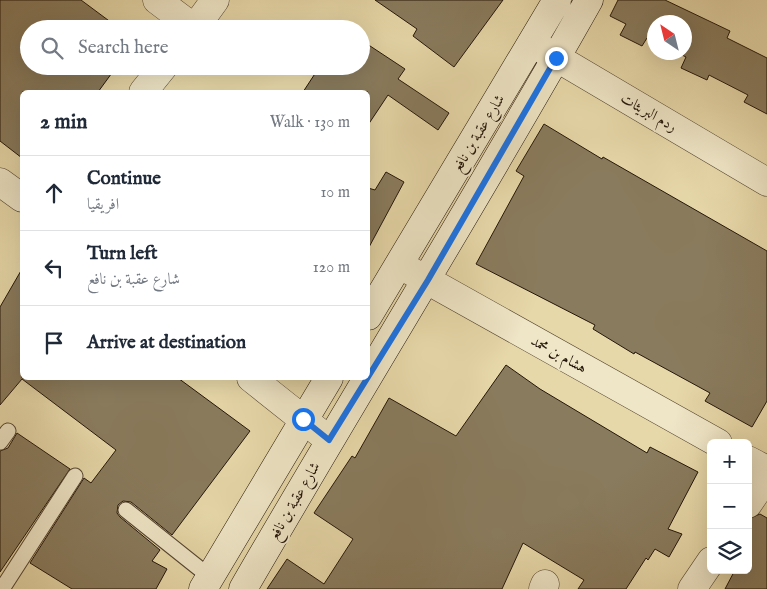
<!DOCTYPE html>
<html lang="en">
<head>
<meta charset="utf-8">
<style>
	:root { --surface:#fff; --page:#f6f6f7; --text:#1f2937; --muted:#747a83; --line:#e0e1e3 }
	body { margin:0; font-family:"IM FELL English",Amiri,serif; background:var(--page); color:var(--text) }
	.controls { position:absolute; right:15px; bottom:15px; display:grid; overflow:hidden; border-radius:8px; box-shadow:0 5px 20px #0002 }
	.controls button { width:45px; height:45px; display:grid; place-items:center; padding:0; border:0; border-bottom:1px solid var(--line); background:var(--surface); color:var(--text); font:25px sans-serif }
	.compass { position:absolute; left:647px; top:15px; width:45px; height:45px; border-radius:50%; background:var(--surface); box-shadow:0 5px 20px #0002; rotate:325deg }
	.stop { position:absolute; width:15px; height:15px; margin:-11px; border:4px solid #1a73e8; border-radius:50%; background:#fff }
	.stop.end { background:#1a73e8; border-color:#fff; box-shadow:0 1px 5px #0008 }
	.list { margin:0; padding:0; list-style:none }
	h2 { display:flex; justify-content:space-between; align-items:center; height:65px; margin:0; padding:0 20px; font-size:21px }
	h2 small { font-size:16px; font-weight:400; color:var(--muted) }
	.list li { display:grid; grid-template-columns:32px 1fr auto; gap:15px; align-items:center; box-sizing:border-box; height:75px; padding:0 20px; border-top:1px solid var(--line) }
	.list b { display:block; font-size:19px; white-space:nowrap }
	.list p { margin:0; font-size:16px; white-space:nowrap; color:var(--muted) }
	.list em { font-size:16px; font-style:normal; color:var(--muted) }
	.icon { flex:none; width:28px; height:28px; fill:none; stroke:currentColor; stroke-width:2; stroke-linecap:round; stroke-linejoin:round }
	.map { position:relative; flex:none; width:767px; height:589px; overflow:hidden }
	.search { position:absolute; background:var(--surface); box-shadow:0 5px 20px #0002; left:20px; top:20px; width:350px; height:55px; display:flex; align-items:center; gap:12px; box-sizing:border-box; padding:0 18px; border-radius:28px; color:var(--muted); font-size:19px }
	.panel { position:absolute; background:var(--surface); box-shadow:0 5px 20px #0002; left:20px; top:90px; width:350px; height:290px; border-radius:8px }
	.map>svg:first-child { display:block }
</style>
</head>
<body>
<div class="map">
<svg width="767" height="589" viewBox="0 0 767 589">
	<rect width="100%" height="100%" fill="#e7d8a9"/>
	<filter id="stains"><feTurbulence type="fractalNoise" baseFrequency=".004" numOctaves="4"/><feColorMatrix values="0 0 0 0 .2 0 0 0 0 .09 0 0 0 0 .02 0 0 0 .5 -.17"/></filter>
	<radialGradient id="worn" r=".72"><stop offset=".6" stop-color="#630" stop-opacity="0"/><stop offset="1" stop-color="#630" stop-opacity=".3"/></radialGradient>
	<!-- building -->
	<path fill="#897b5d" stroke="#24160a" d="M 0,0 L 81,0 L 120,29 L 29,29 L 29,66 L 117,66 L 98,92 L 22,92 L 22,158 L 0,141 Z
		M 375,0 L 503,0 L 454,67 L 413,36 L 417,29 Z
		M 618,0 L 665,0 L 730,31 L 727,38 L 767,58 L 767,114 L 744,102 L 748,95 L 709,75 L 707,80 L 681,68 L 686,57 L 676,52 L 684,52 L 684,22 L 654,22 L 654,42 L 647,38 L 642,46 L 620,35 L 626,24 L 610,16 Z
		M 361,40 L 405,69 L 398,79 L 449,113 L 438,130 L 388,95 L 368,125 L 368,92 L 303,92 L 320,66 L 361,66 Z
		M 544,124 L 602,159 L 603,157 L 767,251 L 767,401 L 752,427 L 705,401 L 710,393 L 635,352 L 634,354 L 593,329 L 595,325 L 476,264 L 524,176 L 516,171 Z
		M 386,172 L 404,182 L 368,249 L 368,188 L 375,190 Z
		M 22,269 L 22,378 L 178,378 L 250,431 L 172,535 L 131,502 L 123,501 L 118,505 L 117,513 L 120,517 L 160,550 L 152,561 L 167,569 L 156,589 L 72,589 L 30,563 L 84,478 L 91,483 L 116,450 L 22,379 L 0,405 L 0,307 Z
		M 506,365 L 540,389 L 647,453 L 650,447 L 698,472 L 668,529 L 682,534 L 669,557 L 655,549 L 648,560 L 646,558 L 626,589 L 578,589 L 584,580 L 523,543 L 502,589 L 267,589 L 287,559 L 324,584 L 353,539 L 314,513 L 352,456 L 355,458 L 389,398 L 456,436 Z
		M 17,433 L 70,469 L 0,572 L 0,451 L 8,448 Z
		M 760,514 L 767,518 L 767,589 L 725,589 L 735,570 L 748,570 L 748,519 Z"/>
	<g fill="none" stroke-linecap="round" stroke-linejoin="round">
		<!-- lane casing -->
		<g stroke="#554632" stroke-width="17">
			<path id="lane" d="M 0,442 L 8,431
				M 126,510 L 210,577
				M 2,589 L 75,476"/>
		</g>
		<!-- street casing -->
		<g stroke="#554632" stroke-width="29">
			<path id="street" d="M 157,0 L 194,28
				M 194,29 L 215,0
				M 535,45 L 767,182
				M 143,92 L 164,66
				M 0,182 L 22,198
				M 400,265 L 718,443
				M 251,378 L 329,440
				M 748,460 L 767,470
				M 748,504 L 767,476
				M 543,589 L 545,584
				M 692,589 L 711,561"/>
		</g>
		<!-- secondary casing -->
		<g stroke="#24160a" stroke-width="29">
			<path id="secondary" d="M 368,316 L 557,0
				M 203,589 L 329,378
				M 243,589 C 357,392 477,199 589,0"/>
		</g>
		<!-- lane -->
		<use href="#lane" stroke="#efe6c7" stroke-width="15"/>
		<!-- street -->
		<use href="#street" stroke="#efe6c7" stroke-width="28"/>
		<!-- secondary -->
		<use href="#secondary" stroke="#efe6c7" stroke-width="28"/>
	</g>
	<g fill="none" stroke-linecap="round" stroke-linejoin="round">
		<!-- route -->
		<path stroke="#1a73e8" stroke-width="6" d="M 303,419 L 329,440 L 428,280 L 556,58"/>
	</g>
	<g text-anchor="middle" stroke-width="4" stroke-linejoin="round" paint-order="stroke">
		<!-- street labels -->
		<g font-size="15" fill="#24160a" stroke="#efe6c7">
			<text transform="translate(649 112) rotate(30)" y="5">ردم البريثات</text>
			<text transform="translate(478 133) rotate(-59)" y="5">شارع عقبة بن نافع</text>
			<text transform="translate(559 354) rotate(29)" y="5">هشام بن محمد</text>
			<text transform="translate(294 501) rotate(-60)" y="5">شارع عقبة بن نافع</text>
		</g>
	</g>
	<rect width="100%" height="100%" filter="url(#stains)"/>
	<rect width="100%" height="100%" fill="url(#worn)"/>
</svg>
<div class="controls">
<button>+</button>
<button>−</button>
<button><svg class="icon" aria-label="layers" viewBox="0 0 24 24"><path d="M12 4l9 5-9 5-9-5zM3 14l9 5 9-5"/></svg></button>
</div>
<svg class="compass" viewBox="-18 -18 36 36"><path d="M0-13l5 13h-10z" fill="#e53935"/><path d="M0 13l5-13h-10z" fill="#747a83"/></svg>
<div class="stop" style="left:303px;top:419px"></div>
<div class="stop end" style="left:556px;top:58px"></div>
<div class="search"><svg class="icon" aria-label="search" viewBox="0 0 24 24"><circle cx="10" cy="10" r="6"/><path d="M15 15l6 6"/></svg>Search here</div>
<section class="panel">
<h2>2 min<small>Walk · 130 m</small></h2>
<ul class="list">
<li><svg class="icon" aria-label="ahead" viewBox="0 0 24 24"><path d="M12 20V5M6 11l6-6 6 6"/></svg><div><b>Continue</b><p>افريقيا</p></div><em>10 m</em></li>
<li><svg class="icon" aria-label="left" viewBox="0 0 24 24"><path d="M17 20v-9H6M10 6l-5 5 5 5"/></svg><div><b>Turn left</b><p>شارع عقبة بن نافع</p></div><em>120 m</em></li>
<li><svg class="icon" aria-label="arrive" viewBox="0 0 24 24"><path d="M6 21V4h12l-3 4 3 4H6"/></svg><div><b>Arrive at destination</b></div></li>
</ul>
</section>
</div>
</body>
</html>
